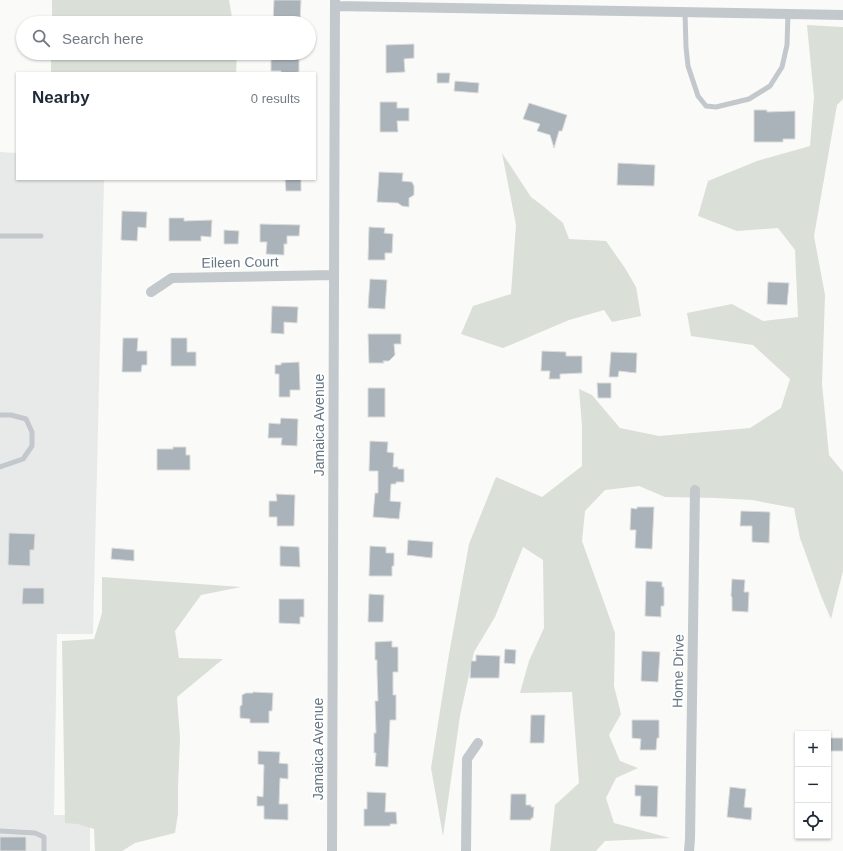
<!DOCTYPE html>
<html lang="en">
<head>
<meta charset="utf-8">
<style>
	:root { --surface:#fff; --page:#f6f6f7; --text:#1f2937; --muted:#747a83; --line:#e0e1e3 }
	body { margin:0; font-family:Helvetica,sans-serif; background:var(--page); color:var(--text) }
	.controls { position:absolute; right:12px; bottom:12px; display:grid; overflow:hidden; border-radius:0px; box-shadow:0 1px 3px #0004 }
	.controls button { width:36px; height:36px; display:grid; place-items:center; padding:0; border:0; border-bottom:1px solid var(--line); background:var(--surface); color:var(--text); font:20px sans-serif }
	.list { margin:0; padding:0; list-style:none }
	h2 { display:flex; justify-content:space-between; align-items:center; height:52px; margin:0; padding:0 16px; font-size:17px }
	h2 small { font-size:13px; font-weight:400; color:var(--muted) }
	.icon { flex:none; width:22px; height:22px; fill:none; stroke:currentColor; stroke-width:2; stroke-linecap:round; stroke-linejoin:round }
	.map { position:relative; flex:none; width:843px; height:851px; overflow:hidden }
	.search { position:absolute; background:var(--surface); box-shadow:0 1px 3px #0004; left:16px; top:16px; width:300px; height:44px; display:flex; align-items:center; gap:10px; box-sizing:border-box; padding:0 14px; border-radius:22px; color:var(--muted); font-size:15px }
	.panel { position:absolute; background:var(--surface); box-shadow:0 1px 3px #0004; left:16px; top:72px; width:300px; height:108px; border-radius:0px }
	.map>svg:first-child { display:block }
</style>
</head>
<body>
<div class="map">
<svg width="843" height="851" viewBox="0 0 843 851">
	<rect width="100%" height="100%" fill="#fafaf8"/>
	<!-- built -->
	<path fill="#e8e9e9" d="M 0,152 L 17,153 L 17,179 L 104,179 L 93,634 L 57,634 L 54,815 L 90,815 L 90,851 L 0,851 Z"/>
	<!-- green -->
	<path fill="#dadfd7" d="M 52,0 L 229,0 L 233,23 L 52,23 Z
		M 807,25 L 843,27 L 843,99 L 837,105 L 814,236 L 825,295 L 822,384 L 829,455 L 843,472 L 843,571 L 831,619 L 821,596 L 800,538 L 794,508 L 752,500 L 716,498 L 665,497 L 639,486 L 605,490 L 585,511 L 582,541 L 615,633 L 614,686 L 621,714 L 609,735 L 620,761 L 638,768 L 616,778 L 606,798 L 614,823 L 670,838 L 605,841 L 596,851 L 550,851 L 555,805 L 579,783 L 572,692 L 520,693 L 529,661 L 544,628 L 543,560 L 523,547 L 495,617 L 474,652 L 460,716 L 443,836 L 431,768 L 449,654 L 469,544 L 496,477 L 542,497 L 582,466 L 582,426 L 579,389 L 592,395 L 620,428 L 659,436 L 750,428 L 781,408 L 790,379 L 753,345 L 691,336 L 687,313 L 732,304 L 763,321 L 798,317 L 795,250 L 778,228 L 737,231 L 698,216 L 708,181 L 757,161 L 810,146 L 814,97 Z
		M 51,53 L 237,53 L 236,73 L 51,73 Z
		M 502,153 L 531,197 L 543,206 L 563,223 L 569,239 L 606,241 L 625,268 L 636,287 L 641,316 L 612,322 L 604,310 L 569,320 L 503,348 L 461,334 L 473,306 L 511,294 L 516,225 Z
		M 102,577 L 241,587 L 201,595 L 175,631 L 179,658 L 223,659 L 177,697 L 180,738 L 178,787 L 178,814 L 175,833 L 135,843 L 122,851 L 95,851 L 94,829 L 78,824 L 65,823 L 62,641 L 94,639 L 102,613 Z"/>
	<!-- building -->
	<path fill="#aab3b9" stroke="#dcdcda" d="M 274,0 L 301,0 L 300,23 L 273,23 Z
		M 414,44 L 414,58 L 404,59 L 405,72 L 386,73 L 386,45 Z
		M 278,53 L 299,53 L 299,72 L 297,72 L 297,73 L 281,73 L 281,71 L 271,71 L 271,60 L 278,59 Z
		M 437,73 L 450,73 L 449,83 L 437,83 Z
		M 455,81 L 479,83 L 478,93 L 454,91 Z
		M 380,102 L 397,102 L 397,108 L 409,108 L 409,121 L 397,121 L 398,132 L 380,132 Z
		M 529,103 L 567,115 L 562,131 L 559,131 L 554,148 L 550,135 L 537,131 L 540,124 L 523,119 Z
		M 754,110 L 767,110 L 767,112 L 795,111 L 795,139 L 783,139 L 783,142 L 754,142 Z
		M 618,163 L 655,165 L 654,186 L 617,185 Z
		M 379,172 L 403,173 L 402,181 L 412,182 L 414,186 L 414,195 L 409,198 L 409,207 L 402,206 L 398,203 L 377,202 Z
		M 285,179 L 301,179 L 301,191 L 286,191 Z
		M 122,211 L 147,212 L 146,228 L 138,227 L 137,241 L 121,240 Z
		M 169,218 L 184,218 L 184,221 L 212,220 L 211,237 L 201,236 L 201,241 L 169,241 Z
		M 260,224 L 300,225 L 299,236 L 287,236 L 287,244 L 284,244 L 284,255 L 266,254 L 267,242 L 260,242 Z
		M 369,227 L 385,228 L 384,233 L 393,234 L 392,253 L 385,253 L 385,260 L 368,260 Z
		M 224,230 L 239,231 L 238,244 L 224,244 Z
		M 370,279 L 387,280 L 385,309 L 368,308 Z
		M 768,282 L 789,283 L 787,305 L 767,304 Z
		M 272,306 L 298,307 L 297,323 L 284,322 L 284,334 L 271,333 Z
		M 368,334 L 401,334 L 401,344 L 394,344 L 395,355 L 389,361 L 383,361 L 384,363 L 369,363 Z
		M 123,338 L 138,338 L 137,351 L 147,351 L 147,365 L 142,365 L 141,372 L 122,372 Z
		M 171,338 L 187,338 L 187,352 L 196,352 L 196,366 L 171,366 Z
		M 542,351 L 566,352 L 566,356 L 582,356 L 582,373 L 562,374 L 560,374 L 560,379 L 549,379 L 550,371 L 541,371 Z
		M 611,352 L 637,353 L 636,373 L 619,371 L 618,377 L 609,377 Z
		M 299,362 L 300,390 L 290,390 L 290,397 L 279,397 L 279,374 L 275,374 L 275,365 L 281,365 L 281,363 Z
		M 597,383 L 611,383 L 611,398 L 598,398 Z
		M 368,388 L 385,388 L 385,417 L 368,417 Z
		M 281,418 L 298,419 L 297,446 L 281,445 L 282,438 L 268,438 L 269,423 L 280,424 Z
		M 370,441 L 388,442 L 387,452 L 394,453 L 393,467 L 398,467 L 398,469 L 404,469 L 404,482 L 396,482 L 396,484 L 391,484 L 390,501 L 401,502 L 399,519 L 373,517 L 375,493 L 378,493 L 378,471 L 369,471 Z
		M 173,447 L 186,447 L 186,455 L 190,455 L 190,470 L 157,470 L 157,449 L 173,449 Z
		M 276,494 L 295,495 L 294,526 L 277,526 L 277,517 L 269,517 L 269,501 L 277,501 Z
		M 637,507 L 654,507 L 652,549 L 635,548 L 636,530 L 630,530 L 631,508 L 637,509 Z
		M 741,511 L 770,512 L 769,543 L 752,542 L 752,526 L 740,526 Z
		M 9,533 L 35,534 L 34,550 L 30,550 L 30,566 L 8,565 Z
		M 408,540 L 433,542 L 432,558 L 407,555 Z
		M 280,546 L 299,547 L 300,567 L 280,566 Z
		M 370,546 L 386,547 L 386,553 L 394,553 L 394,566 L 392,566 L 392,576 L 369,576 Z
		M 112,548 L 134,550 L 134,561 L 111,559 Z
		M 732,579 L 745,580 L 744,592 L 749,592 L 748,612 L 732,611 L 732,597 L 731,596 Z
		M 646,581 L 662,582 L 662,587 L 664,587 L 664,606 L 661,606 L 661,617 L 645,616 Z
		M 23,588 L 44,588 L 44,604 L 22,604 Z
		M 369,594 L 384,595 L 383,622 L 368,622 Z
		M 279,599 L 304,599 L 304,617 L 300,617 L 300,624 L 279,623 Z
		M 392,641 L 392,647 L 398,647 L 398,672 L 393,672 L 393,695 L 396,695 L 396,720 L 390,720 L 388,767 L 375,766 L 376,753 L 374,753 L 374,733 L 376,733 L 375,701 L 378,701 L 377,672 L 377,660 L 375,660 L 375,642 Z
		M 505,649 L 516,650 L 515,664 L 504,663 Z
		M 642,651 L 660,652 L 658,682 L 641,681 Z
		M 476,655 L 500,656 L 499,678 L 470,678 L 471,661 L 476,661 Z
		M 253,692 L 273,693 L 272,711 L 269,711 L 269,723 L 250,723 L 250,719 L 240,718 L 240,706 L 242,705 L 242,695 L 246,693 L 253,693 Z
		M 531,715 L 545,715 L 544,743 L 530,743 Z
		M 632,720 L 659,720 L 659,738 L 657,738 L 656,750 L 640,750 L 641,739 L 632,738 Z
		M 830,738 L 843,738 L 843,751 L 830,751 Z
		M 258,751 L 280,752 L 279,763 L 288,764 L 288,779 L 280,778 L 279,804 L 288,804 L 288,820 L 264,819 L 264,806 L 257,806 L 257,796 L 263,797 L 264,765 L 258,764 Z
		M 635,785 L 658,786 L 657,817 L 640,816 L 641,796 L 635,796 Z
		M 730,787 L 746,789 L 744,807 L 752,808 L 751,820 L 727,817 Z
		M 367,792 L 386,793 L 385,812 L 396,812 L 397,824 L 390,824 L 390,826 L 364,826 L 364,809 L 367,809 Z
		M 511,794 L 526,794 L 526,805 L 531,805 L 531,807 L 534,807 L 533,818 L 531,818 L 531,820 L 510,820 Z
		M 0,837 L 26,837 L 26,851 L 0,851 Z"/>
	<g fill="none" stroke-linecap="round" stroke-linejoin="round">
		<!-- service -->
		<path stroke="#c3c8cc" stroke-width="5" d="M 685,12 L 686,47 L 688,66 L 698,96 L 706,106 L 716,107 L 749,99 L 770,86 L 782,67 L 787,45 L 788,14
			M 0,236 L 41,236
			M 0,415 L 11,415 L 26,419 L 32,432 L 32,446 L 23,459 L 0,467
			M 0,831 L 35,833 L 44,837 L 44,851"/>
		<!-- minor -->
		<path stroke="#c3c8cc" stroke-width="10" d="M 335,6 L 843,15
			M 151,292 L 172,278 L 334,275
			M 332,851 L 335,0
			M 466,851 L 467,759 L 478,743
			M 689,851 L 690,839 L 695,490"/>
	</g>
	<g text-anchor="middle" stroke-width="4" stroke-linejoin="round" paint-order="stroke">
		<!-- street labels -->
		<g font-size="14" fill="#657683" stroke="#fff">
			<text transform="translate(240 262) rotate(-1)" y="5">Eileen Court</text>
			<text transform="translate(319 425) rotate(-90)" y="5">Jamaica Avenue</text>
			<text transform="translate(678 671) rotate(-89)" y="5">Home Drive</text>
			<text transform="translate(318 749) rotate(-90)" y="5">Jamaica Avenue</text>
		</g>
	</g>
</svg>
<div class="controls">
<button>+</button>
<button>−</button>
<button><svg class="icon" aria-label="locate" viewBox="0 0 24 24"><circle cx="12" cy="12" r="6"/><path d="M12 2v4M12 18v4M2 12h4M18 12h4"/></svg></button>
</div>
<div class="search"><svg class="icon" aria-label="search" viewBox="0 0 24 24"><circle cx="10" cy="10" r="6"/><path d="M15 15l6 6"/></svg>Search here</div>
<section class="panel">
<h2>Nearby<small>0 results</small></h2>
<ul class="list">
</ul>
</section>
</div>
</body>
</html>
